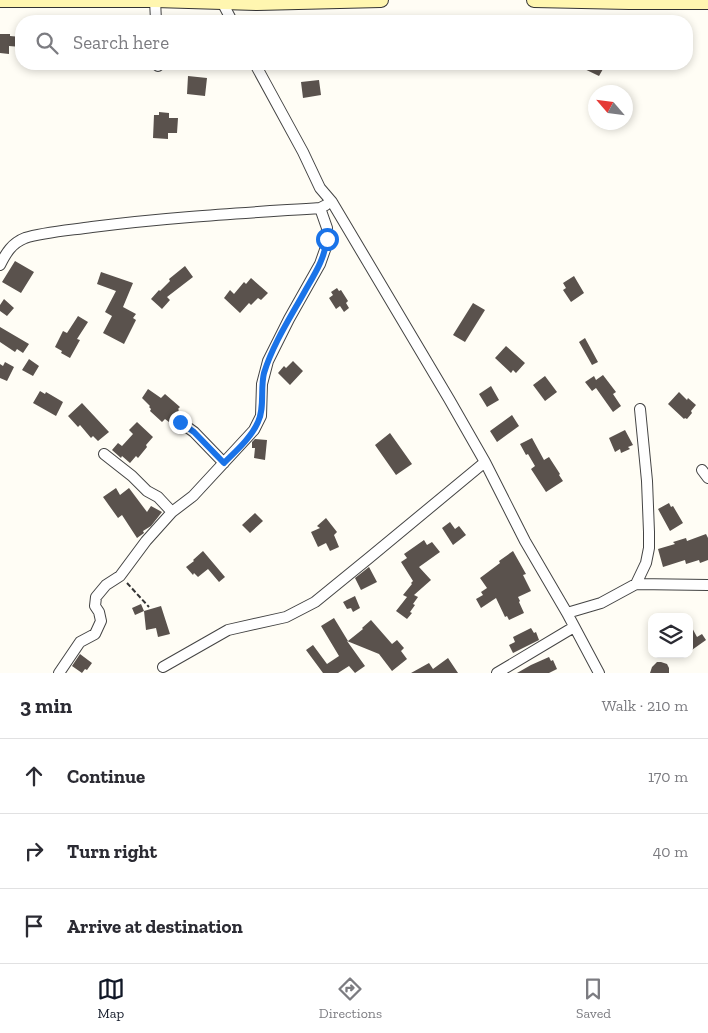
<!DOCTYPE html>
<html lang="en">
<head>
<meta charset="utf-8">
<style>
	:root { --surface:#fff; --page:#f7f7f7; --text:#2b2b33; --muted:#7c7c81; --line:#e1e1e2; --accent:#111827 }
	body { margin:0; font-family:"Zilla Slab",serif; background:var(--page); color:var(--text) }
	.controls { position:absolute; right:15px; bottom:15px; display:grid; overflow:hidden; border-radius:10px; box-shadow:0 2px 8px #0003 }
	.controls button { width:45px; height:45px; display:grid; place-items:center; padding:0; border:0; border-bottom:1px solid var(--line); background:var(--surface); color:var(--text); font:25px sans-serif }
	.compass { position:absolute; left:588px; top:85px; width:45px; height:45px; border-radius:50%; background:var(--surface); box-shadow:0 2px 8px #0003; rotate:298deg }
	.stop { position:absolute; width:15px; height:15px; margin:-11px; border:4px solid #1a73e8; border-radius:50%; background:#fff }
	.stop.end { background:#1a73e8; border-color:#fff; box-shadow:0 1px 5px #0008 }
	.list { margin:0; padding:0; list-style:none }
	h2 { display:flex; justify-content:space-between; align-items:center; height:65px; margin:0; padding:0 20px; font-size:21px }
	h2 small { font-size:16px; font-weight:400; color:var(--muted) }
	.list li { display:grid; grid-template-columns:32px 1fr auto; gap:15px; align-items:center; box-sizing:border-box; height:75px; padding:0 20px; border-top:1px solid var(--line) }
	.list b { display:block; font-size:19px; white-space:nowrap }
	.list em { font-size:16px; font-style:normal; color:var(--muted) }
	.icon { flex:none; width:28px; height:28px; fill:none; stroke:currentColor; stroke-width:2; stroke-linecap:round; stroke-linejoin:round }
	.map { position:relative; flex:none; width:708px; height:673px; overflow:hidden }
	.search { position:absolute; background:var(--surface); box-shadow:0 2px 8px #0003; left:15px; right:15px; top:15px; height:55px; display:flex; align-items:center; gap:12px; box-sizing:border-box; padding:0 18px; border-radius:20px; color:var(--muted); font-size:19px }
	.sheet { height:290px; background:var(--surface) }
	nav { display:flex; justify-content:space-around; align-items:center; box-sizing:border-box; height:70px; border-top:1px solid var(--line); background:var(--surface); font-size:14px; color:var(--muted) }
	nav a { display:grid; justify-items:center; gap:2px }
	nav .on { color:var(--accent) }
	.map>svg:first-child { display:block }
</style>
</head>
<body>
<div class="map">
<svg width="708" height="673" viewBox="0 0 708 673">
	<rect width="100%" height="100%" fill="#fffdf5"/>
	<!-- building -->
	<path fill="#5a524d" d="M 0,34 L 10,34 L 10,36 L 21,37 L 21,47 L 9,46 L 9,54 L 0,53 Z
		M 574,64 L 591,64 L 603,69 L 599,76 Z
		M 188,76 L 207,78 L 205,96 L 187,94 Z
		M 319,80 L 321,95 L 303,98 L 301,82 Z
		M 159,112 L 169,113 L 169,118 L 178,118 L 177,133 L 168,133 L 168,139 L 153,138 L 154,115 L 159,115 Z
		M 15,261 L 34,272 L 21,293 L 2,282 Z
		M 185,266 L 193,277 L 167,297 L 170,300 L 162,309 L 151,299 L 159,290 L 160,291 L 170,281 L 169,279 Z
		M 101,272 L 133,283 L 123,307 L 136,314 L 133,318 L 136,320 L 124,344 L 103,333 L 112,316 L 105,312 L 116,291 L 97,284 Z
		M 574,276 L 584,293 L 571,302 L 563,290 L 566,288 L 563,283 Z
		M 251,278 L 268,293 L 261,300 L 258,298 L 251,305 L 249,303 L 240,313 L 224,298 L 230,290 L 234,294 L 244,282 L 246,284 Z
		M 337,288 L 339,291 L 341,290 L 348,301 L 346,303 L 349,308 L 344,312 L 340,306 L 336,309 L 329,298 L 333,295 L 331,292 Z
		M 4,299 L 14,308 L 7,316 L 0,311 L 0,305 Z
		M 473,303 L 485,310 L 465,342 L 453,335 Z
		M 78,316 L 88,322 L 77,339 L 80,340 L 70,358 L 61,353 L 62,351 L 55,347 L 63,331 L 67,333 Z
		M 0,327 L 29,344 L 23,353 L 17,349 L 15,352 L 0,342 Z
		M 585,338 L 598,362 L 592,365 L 579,342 Z
		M 506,346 L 525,363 L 516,373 L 513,370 L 511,373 L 495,358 Z
		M 29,359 L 39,366 L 33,376 L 22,370 Z
		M 293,361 L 303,371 L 290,385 L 278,373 L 284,366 L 286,368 Z
		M 5,362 L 14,367 L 7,381 L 0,378 L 0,364 L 3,366 Z
		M 603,375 L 616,392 L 613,394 L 621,406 L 613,412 L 596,388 L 592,391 L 585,382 L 594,376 L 596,380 Z
		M 545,376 L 557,392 L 545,401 L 533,385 Z
		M 491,386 L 499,400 L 487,407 L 479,394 Z
		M 148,389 L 161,398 L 165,394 L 180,407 L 178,409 L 179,410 L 169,422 L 165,419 L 162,422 L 150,411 L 151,409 L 149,407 L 150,406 L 142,398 Z
		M 40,391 L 45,394 L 46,392 L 63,402 L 56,416 L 33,403 Z
		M 679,392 L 687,400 L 688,398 L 696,405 L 691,411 L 692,413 L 687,419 L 685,418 L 684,419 L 668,404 Z
		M 82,403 L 109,432 L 98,441 L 93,436 L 91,438 L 80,425 L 78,427 L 68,416 Z
		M 512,415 L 519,426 L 497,442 L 490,431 Z
		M 137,422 L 153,437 L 146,445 L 147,447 L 138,458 L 136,456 L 130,463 L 122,456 L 121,458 L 112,450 L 118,443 L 122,446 L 133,434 L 129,430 Z
		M 625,430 L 633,445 L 628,447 L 630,449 L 621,453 L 620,449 L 615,452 L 609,438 Z
		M 390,433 L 412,464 L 396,475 L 375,445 Z
		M 532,438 L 544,460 L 549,457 L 560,474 L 559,475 L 563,481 L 546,492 L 531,469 L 535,466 L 528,454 L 526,455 L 520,444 Z
		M 255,439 L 267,440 L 265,460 L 254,458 L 255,448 L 252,448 L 252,442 Z
		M 116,488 L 120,495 L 129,488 L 147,512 L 151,506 L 162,512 L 151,526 L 143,531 L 144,533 L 137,538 L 122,515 L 118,518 L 103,497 Z
		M 669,503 L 671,507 L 673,506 L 683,523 L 670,531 L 658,509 Z
		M 255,513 L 263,521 L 250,533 L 242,525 Z
		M 326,518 L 337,532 L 334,535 L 339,547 L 330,551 L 326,543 L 318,547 L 311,532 L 320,528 L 317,526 Z
		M 450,522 L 455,529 L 459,526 L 466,535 L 453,545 L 442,528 Z
		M 706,534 L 708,538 L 708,560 L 700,563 L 699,560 L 686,564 L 685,560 L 663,567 L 658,549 L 675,544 L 673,542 L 686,538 L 687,541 Z
		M 424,540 L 427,545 L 432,542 L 440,552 L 419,567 L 431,580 L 414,595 L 418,597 L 413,604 L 415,605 L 410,612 L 412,613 L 407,619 L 396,611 L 407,597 L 403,595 L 412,584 L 411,583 L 413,581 L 401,562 L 407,558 L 404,554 Z
		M 203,551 L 225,577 L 219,582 L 208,569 L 198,577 L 194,573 L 193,575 L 186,567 L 194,561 L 193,560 Z
		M 513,551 L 526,574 L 523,575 L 531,591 L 518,597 L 520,601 L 519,602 L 524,613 L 509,620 L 507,616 L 505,617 L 496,598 L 481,608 L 476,599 L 483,595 L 481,592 L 487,588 L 480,578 L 500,563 L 499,561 Z
		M 369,567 L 377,582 L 361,590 L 355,578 Z
		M 355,596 L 360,608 L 353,612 L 351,608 L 347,609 L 343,602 Z
		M 141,604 L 144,611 L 161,606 L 170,634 L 158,637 L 156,628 L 146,630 L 144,611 L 135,615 L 132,608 Z
		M 334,618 L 348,641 L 363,629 L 362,628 L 371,620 L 392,644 L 397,640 L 404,648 L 401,651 L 407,659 L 392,671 L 379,654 L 347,641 L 365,666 L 355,673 L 349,666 L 338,673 L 323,673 L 306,650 L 313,645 L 327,664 L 339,656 L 321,626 Z
		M 690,624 L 697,637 L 702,634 L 706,640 L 689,652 Z
		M 531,628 L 534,633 L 536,632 L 539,640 L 513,653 L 509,645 L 515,642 L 513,637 Z
		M 80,654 L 92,663 L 87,670 L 85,669 L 82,673 L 72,666 Z
		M 549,657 L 551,661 L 553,660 L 557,669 L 549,673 L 517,673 L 531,665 Z
		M 448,658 L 458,673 L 411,673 L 429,663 L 433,669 Z
		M 657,662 L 661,662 L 667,664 L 669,668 L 669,673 L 650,673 L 652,667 Z"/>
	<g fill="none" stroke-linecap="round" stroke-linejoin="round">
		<!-- street casing -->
		<g stroke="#444" stroke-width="12">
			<path id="street" d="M 155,0 L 156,21
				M 222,2 L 232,21
				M 158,64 L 158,66
				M 255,64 L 303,152 L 320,188 L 332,202 L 449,399 L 485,462 L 525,541 L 567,613 L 599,673
				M 0,265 C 6,253 12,243 25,238 C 44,232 72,230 92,227 C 168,217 244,213 320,208 L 326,205
				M 180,422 L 194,432 L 224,463
				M 104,454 L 132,476 L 147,491 L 158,497 L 172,512
				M 702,470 L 708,478
				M 636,584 L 646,563 L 649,548 L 649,532 L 647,481 L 640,409
				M 567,613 L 601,603 L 636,584 L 708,585
				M 163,667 L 228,630 L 286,617 L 315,602 L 369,558 L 485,462
				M 59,673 L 80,642 L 95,634 L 101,621 L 99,612 L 95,606 L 96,597 L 106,585 L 120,576 L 146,541 L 172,512 L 193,496 L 254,430 L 261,416 L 262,384 L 268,361 L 289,319 L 320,264 L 326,247 L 327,228 L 320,208
				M 497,673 L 574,627"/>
		</g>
		<!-- secondary casing -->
		<g stroke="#333" stroke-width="16">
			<path id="secondary" d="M 0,0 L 155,0 L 257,3 L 381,0
				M 534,0 L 629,2 L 708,2"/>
		</g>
		<!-- path -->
		<path stroke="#333" stroke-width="2" stroke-dasharray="5 2.5" stroke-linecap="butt" d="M 127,583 L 149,607"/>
		<!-- street -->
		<use href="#street" stroke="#fff" stroke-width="10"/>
		<!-- secondary -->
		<use href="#secondary" stroke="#fff6b0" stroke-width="14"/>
	</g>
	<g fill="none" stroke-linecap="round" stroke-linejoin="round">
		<!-- route -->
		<path stroke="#1a73e8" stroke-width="6" d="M 180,422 L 194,432 L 224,463 C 236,451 251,438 258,422 C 265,408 260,389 264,373 C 273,344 290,318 305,291 C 314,275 325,258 327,239"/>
	</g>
</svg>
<div class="controls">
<button><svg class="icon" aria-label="layers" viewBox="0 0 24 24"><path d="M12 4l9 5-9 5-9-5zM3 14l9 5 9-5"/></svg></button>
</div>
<svg class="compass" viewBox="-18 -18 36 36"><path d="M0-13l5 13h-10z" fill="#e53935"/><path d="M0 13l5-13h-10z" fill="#7c7c81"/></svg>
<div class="stop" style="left:327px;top:239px"></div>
<div class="stop end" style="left:180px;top:422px"></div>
<div class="search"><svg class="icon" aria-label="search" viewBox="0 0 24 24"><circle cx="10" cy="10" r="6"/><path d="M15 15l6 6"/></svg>Search here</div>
</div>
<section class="sheet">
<h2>3 min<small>Walk · 210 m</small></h2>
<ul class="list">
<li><svg class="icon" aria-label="ahead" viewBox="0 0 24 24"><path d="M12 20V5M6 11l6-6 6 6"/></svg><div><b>Continue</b></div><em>170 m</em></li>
<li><svg class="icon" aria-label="right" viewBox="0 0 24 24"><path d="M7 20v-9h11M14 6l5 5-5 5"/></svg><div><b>Turn right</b></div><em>40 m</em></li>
<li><svg class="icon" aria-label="arrive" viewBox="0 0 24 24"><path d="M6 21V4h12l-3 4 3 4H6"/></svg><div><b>Arrive at destination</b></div></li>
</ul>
</section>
<nav>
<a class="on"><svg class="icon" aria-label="map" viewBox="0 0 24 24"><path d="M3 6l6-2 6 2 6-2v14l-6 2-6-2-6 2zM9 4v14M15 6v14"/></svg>Map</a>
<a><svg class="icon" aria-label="directions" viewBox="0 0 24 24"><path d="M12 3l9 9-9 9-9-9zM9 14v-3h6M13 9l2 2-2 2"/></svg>Directions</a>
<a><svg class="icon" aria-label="saved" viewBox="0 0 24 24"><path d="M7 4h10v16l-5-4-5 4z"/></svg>Saved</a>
</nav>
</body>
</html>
